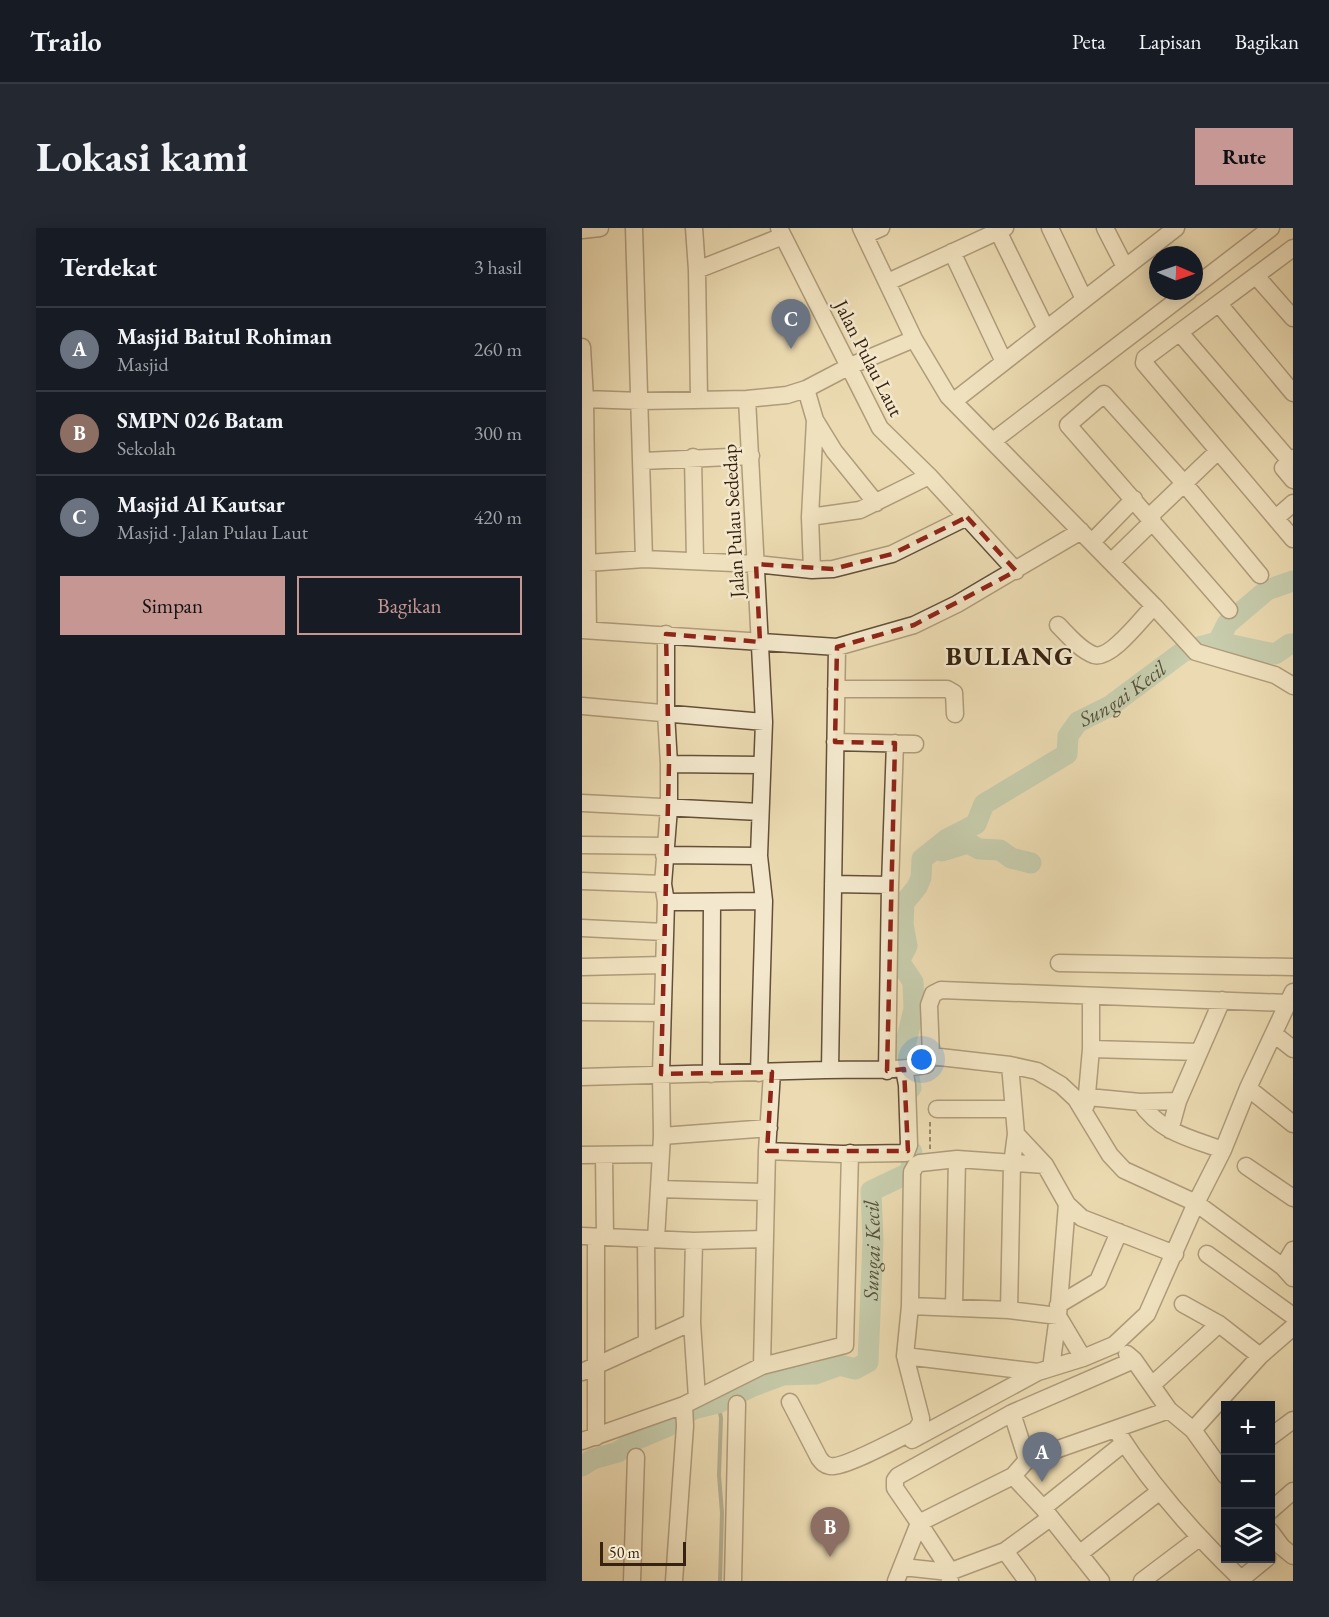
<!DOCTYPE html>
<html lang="id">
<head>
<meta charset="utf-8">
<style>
	:root { --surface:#171b24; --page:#242831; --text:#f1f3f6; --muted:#9ea1a6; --line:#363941; --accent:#c59692 }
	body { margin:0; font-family:"EB Garamond",serif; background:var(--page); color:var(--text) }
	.controls { position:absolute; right:18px; bottom:18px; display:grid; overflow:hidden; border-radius:0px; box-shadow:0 3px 15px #0003 }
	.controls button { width:54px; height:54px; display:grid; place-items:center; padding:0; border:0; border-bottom:2px solid var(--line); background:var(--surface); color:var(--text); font:30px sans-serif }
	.compass { position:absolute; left:567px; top:18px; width:54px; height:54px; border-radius:50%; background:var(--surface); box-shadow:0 3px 15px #0003; rotate:92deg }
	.scale { position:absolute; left:18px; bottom:15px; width:86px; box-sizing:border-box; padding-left:6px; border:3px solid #37220f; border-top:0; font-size:16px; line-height:21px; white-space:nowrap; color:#37220f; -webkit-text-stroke:4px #f3e8cd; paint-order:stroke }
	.you { position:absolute; left:340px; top:832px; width:21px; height:21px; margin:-15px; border:4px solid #fff; border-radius:50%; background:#1a73e8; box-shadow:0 0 0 9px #1a73e833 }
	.badge { display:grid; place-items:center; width:39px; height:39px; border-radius:50%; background:var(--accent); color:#fff; font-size:20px; font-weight:700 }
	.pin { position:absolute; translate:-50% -50px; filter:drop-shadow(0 2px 3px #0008) }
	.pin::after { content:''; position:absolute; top:32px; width:21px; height:18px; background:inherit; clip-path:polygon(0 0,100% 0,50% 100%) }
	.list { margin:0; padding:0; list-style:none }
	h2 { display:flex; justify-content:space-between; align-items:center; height:78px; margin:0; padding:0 24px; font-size:26px }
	h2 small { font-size:20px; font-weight:400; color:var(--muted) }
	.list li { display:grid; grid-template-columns:39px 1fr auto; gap:18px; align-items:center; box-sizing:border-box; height:84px; padding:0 24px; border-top:2px solid var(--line) }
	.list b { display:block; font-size:22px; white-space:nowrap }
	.list p { margin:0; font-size:20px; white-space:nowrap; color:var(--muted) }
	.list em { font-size:20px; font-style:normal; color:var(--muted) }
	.actions { display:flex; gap:12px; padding:18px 24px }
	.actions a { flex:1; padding:14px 0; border:2px solid var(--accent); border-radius:0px; text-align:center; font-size:21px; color:var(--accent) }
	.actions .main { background:var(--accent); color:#111 }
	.icon { flex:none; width:33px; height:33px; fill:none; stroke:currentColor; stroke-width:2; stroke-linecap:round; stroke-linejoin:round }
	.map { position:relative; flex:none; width:711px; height:1353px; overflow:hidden; border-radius:0px }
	header { display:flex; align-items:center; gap:36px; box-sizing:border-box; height:84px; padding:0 30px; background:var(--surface); border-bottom:2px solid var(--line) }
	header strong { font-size:28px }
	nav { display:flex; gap:33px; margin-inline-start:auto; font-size:21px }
	.intro { display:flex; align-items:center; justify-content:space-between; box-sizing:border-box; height:144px; padding:0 36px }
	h1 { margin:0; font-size:42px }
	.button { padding:15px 27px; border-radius:0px; background:var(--accent); color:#111; font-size:21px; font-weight:700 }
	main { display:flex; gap:36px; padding:0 36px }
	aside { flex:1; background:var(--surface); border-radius:0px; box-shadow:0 3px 15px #0003 }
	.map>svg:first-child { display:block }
</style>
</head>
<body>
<header>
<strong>Trailo</strong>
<nav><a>Peta</a><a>Lapisan</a><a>Bagikan</a></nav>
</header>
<div class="intro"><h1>Lokasi kami</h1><a class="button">Rute</a></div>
<main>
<aside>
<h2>Terdekat<small>3 hasil</small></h2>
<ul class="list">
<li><span class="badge" style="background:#6b7280">A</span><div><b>Masjid Baitul Rohiman</b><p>Masjid</p></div><em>260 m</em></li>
<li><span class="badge" style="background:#8d6e63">B</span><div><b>SMPN 026 Batam</b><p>Sekolah</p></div><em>300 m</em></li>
<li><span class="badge" style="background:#6b7280">C</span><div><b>Masjid Al Kautsar</b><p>Masjid · Jalan Pulau Laut</p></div><em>420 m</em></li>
</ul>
<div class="actions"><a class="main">Simpan</a><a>Bagikan</a></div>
</aside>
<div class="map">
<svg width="711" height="1353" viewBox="0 0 711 1353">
	<rect width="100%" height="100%" fill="#ecdbb2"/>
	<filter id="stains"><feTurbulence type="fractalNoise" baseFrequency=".00333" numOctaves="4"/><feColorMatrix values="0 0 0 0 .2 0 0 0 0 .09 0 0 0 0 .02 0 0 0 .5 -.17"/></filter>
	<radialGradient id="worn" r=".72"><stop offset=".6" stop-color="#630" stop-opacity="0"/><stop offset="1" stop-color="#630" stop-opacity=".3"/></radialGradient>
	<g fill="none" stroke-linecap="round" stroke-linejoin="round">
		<!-- stream -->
		<path stroke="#727e6a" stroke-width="4" d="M 136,1175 L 139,1190 L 137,1247 L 140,1285 L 138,1353"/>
		<!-- river -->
		<g stroke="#9abca6" stroke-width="21">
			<path d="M 636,414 L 645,396 L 685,362 L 711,353"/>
			<path d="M 360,623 L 386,615 L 397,621 L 418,622 L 429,630 L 449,635"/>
			<path id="s1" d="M 329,860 L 322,822 L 332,781 L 331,754 L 317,733 L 325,718 L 321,696 L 322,675 L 335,659 L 339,650 L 340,631 L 365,611 L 394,596 L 402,576 L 485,526 L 486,508 L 496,494 L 528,478 L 602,423 L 636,414 L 693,426 L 708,416 L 711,416"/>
			<path id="s2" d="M 0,1238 L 11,1231 L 36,1224 L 53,1212 L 86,1198 L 111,1181 L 136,1175 L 169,1159 L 201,1147 L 233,1146 L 258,1137 L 273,1141 L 286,1134 L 291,1013 L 289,963 L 329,944 L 330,924"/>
		</g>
		<!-- minor casing -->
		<g stroke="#645038" stroke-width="19">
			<path id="minor" d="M 52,0 L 62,331
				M 112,0 L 115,42 L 117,171
				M 197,0 L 298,200 L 347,248 L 434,343
				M 279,0 L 332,111 L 366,168 L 572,378 L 614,424 L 693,447 L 711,458
				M 468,0 L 502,71
				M 523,0 L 543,39
				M 0,2 L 18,0
				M 416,3 L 464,101
				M 283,7 L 299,0
				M 711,20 L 563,130 L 562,135 L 711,311
				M 370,24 L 422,134
				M 115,42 L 201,8
				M 674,48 L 711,90
				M 306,54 L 423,0
				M 612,59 L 689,0
				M 637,76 L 711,165
				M 598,105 L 708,233
				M 0,119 L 3,171 L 6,402
				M 224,161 L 233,192 L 252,223 L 294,275
				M 3,171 L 59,173 L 165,171 L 205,167 L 224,161 L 268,138 L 332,111
				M 165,171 L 182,494 L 177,628 L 182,673 L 177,845
				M 372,173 L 594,0
				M 411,213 L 607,63
				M 111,229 L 113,333
				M 711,230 L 701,240 L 711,252
				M 61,233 L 169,228
				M 228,289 L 278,282 L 347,248
				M 567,289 L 636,223
				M 694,290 L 711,275
				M 510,314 L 552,271
				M 529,334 L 571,293
				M 6,335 L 62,331 L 174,336 L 230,342 L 251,341 L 310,326 L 385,289
				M 230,342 L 228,289 L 233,192
				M 647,382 L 486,197 L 522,166 L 601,254 L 678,347
				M 476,397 C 486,407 498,422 512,427 C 529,432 560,390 572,378
				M 0,402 L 255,419 L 332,397 L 375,376 L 499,303
				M 254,461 L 365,461 L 372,465 L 373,486
				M 0,478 L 182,494
				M 253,514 L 333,516
				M 87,536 L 179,537
				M 0,575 L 178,584
				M 0,617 L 83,618
				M 82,627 L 177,628
				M 0,653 L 81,656
				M 251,656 L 308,657
				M 84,674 L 182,673
				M 0,700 L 82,704
				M 477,735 L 711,739
				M 0,739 L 81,737
				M 0,784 L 80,785
				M 692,806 L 711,821
				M 509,821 L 617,824
				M 349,828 L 347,777 L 351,766 L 359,762 L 706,775
				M 248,842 L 255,419
				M 305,843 L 308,657 L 313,515
				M 129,846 L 130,674
				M 0,849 C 81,846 162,845 243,842 C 278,841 309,844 344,837 L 349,828 L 428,837 L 455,843 L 479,857 L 494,871 L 528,927 L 542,942 L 614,975 L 701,1039 L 711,1050
				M 666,860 L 711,896
				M 506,869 L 558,874 C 579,905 608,910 641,922
				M 558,874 L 596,873
				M 504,877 L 509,821 L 509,768
				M 355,881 L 431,881
				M 588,902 L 596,873 L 640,772
				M 434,906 L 463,937 L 485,976 L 500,990 L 593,1026
				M 80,908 L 187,900
				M 185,923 L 260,926 L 324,925 L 327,917 L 325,857 L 322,841
				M 0,927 L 78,926
				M 22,928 L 23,1009
				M 664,938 L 711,970
				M 77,961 L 184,964
				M 485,976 L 476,1088 L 501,1130
				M 0,1008 L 112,1013 L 182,1011
				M 14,1009 L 14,1209
				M 64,1011 L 65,1115
				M 74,1011 L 80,908 L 79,846 L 84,674 L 81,656 L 87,580 L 87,536 L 84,485 L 84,406
				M 112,1013 L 110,1094 L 115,1170
				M 625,1026 L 711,1088
				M 701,1039 L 711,1022
				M 601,1076 L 637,1096 L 678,1128
				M 476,1077 L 516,1053 L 537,1004
				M 328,1078 L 427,1082 L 476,1088 L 469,1140
				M 372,1079 L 375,931
				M 427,1082 L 430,936 L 434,906 L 428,837
				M 545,1126 L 552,1132 L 587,1182 L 611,1202 L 644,1248
				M 323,1128 L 456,1144 L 501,1130 L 532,1117 L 565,1086 L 614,975 L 641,922 L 666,860 L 711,764
				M 180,1138 L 185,923 L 190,844
				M 0,1144 L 110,1094
				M 570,1157 L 637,1096
				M 208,1174 L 237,1230 C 240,1234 242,1237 248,1238 C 261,1241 319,1209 334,1202 L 339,1194 L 339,1190 L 323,1128 L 328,1078 L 330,944 L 334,937 L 338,935 L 375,931 L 463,937
				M 430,1185 L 445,1232
				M 534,1202 C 569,1257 612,1306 659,1351
				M 611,1202 L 678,1128 L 711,1099
				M 688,1209 L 711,1192
				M 330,1212 L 456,1144
				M 0,1213 L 102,1177 L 180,1138 L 263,1117 L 268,925
				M 431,1248 L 445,1232 L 587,1182
				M 461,1280 L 542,1215
				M 688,1283 L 711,1263
				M 688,1303 L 700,1319 L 711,1328
				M 423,1323 L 445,1353
				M 497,1326 L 578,1263
				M 321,1339 L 367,1344 L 365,1338 L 337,1295 L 431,1248 L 461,1280 L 519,1353
				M 50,1353 L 54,1229
				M 92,1353 L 103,1198 L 102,1177
				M 151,1353 L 155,1176
				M 314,1353 L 337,1295 L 313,1260 L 313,1252 L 316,1248 L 430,1185 L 552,1132
				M 368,1353 L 367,1344 L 423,1323 L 468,1290
				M 560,1353 L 617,1310
				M 657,1353 L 685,1330"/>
		</g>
		<!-- path -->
		<path stroke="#37220f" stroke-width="2" stroke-dasharray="4.5 3" stroke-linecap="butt" d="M 348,894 L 348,921"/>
		<!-- minor -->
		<use href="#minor" stroke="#f3e8cd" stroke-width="16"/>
	</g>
	<!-- marked area -->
	<path d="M0 0H711V1353H0ZM 385,289 L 434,343 L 332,397 L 255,419 L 253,514 L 313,515 L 305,843 L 322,841 L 326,923 L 185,923 L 190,844 L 79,846 L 87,536 L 84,406 L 178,414 L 174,336 L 251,341 L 310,326 Z" fill="#ecdbb2" fill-opacity=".55" fill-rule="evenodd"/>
	<path fill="none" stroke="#8f2418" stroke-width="4.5" stroke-dasharray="12 8" stroke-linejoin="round" d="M 385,289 L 434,343 L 332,397 L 255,419 L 253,514 L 313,515 L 305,843 L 322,841 L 326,923 L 185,923 L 190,844 L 79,846 L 87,536 L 84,406 L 178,414 L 174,336 L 251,341 L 310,326 Z"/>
	<g text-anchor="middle" stroke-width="5" stroke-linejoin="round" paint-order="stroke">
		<!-- street labels -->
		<g font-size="20" fill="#37220f" stroke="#f3e8cd">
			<text transform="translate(287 130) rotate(63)" y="7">Jalan Pulau Laut</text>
			<text transform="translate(151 293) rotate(-93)" y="7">Jalan Pulau Sededap</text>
		</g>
		<!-- water labels -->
		<g font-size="21" font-style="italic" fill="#55503c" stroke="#f3e8cd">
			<text dy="7" stroke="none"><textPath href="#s1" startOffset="514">Sungai Kecil</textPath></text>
			<text dy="7" stroke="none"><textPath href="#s2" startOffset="423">Sungai Kecil</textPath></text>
		</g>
		<!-- district labels -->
		<g font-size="26" font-weight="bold" letter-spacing="1.5" fill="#37220f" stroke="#f3e8cd">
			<text x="428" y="437">BULIANG</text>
		</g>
	</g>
	<rect width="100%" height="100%" filter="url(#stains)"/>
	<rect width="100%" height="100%" fill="url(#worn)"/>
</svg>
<div class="controls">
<button>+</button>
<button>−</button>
<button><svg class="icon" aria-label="layers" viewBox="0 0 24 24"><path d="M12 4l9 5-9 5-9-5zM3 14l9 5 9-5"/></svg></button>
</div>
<svg class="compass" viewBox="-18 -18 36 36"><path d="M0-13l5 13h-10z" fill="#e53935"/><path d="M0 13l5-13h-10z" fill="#9ea1a6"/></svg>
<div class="scale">50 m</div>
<div class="you"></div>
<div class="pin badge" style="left:460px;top:1254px;background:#6b7280">A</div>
<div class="pin badge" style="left:248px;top:1329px;background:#8d6e63">B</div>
<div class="pin badge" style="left:209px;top:121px;background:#6b7280">C</div>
</div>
</main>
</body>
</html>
